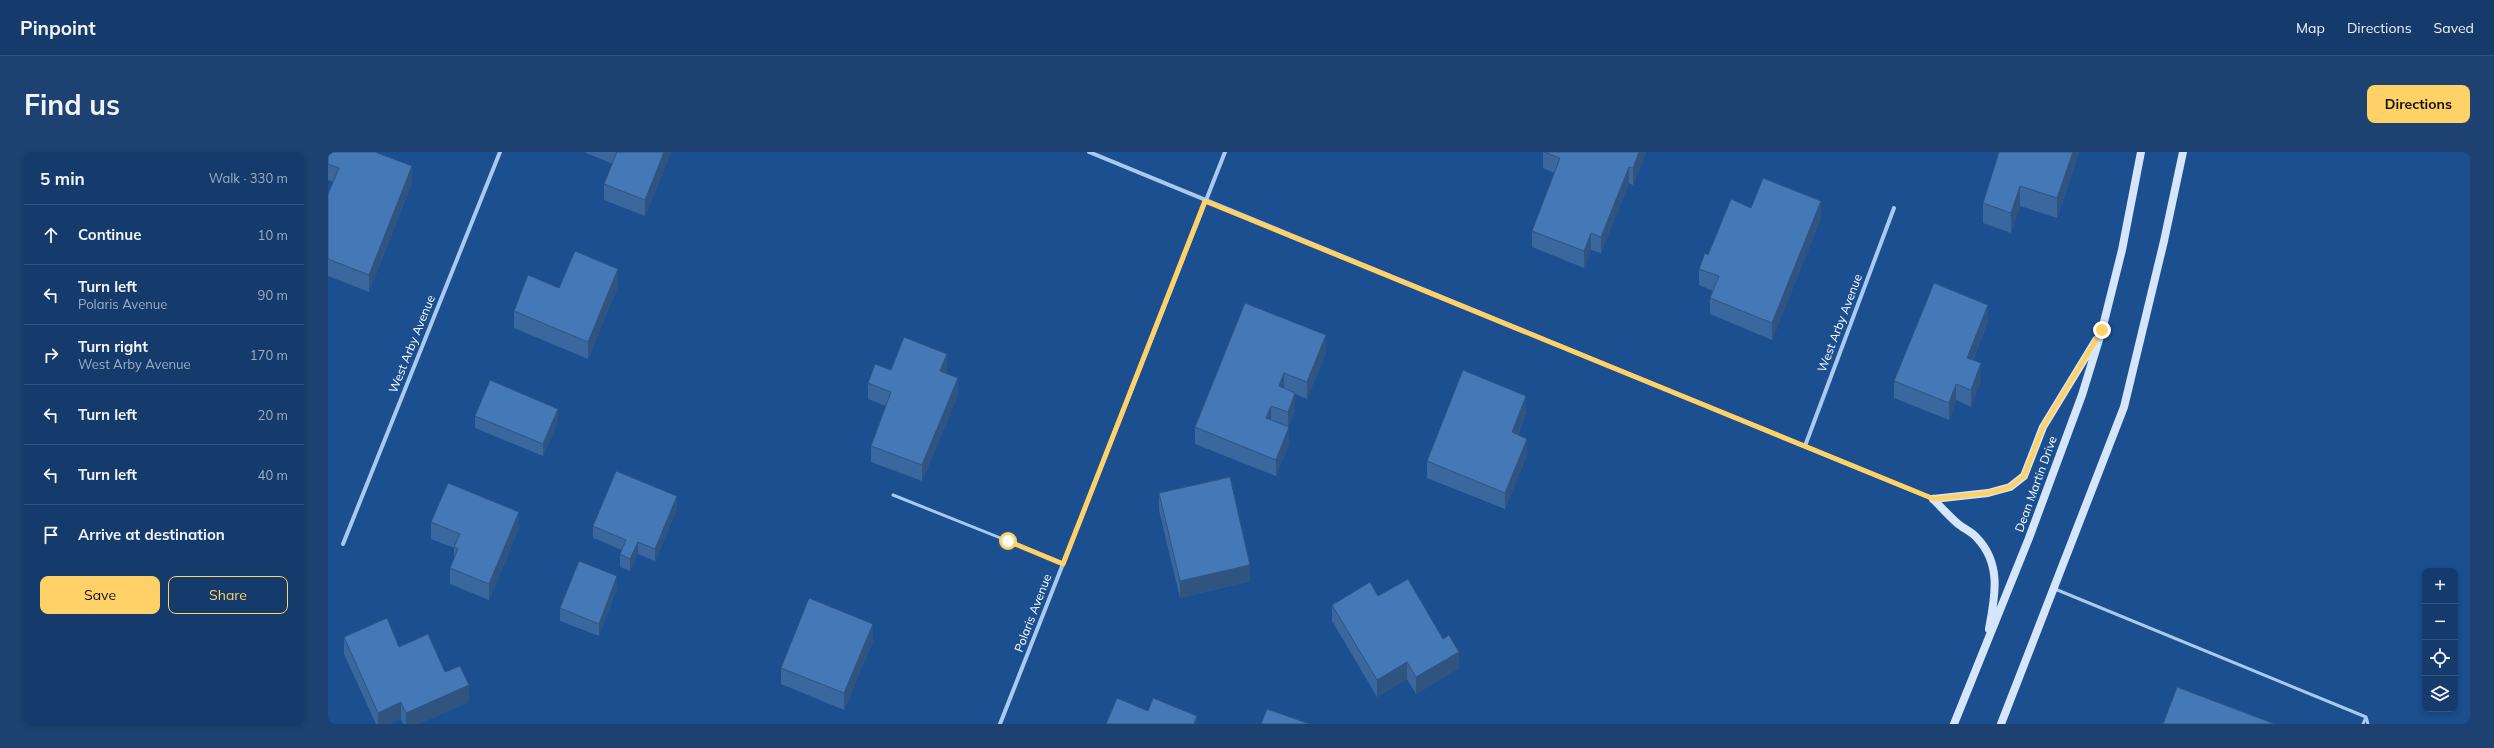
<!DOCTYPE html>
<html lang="en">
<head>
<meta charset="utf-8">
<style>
	:root { --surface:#143b6b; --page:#1d4271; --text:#f1f3f6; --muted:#9dadc1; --line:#33557e; --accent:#ffd166 }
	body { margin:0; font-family:Mulish,sans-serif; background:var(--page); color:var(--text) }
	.controls { position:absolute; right:12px; bottom:12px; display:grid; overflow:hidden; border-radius:8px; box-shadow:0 2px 6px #0003 }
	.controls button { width:36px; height:36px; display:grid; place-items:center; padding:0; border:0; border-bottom:1px solid var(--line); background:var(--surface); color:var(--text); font:20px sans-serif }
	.stop { position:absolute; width:12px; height:12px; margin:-9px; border:3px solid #ffd166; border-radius:50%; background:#fff }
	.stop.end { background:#ffd166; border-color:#fff; box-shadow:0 1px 4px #0008 }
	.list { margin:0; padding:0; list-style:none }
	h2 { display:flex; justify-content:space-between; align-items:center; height:52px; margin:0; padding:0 16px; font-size:17px }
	h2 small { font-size:13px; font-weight:400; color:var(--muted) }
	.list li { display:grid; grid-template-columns:26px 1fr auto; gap:12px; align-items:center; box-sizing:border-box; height:60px; padding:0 16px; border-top:1px solid var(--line) }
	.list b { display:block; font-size:15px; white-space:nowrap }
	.list p { margin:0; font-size:13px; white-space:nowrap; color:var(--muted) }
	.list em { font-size:13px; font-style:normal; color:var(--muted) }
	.actions { display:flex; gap:8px; padding:12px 16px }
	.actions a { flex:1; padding:9px 0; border:1px solid var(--accent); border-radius:8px; text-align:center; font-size:14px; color:var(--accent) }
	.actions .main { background:var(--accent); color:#111 }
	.icon { flex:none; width:22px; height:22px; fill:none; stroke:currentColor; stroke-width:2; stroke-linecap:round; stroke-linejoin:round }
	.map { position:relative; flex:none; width:2142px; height:572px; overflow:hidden; border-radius:8px }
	header { display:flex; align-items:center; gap:24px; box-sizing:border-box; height:56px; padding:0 20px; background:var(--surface); border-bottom:1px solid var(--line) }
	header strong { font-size:19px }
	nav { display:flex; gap:22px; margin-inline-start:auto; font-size:14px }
	.intro { display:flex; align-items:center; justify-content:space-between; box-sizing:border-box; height:96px; padding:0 24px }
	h1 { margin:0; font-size:28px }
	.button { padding:10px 18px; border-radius:8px; background:var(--accent); color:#111; font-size:14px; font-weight:700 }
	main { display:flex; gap:24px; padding:0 24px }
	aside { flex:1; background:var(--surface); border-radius:8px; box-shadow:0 2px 6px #0003 }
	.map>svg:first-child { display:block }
</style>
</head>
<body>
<header>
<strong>Pinpoint</strong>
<nav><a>Map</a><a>Directions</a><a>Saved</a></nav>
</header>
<div class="intro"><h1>Find us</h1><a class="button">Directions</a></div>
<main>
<aside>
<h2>5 min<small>Walk · 330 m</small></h2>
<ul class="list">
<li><svg class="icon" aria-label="ahead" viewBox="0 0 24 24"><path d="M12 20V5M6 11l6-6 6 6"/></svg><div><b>Continue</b></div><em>10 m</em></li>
<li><svg class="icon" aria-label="left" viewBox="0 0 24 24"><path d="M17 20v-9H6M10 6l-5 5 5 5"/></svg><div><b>Turn left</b><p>Polaris Avenue</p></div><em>90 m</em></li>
<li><svg class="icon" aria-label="right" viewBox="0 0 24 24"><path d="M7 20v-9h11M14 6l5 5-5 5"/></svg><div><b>Turn right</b><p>West Arby Avenue</p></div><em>170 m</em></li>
<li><svg class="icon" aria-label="left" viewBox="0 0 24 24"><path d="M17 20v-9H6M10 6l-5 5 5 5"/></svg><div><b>Turn left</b></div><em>20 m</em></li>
<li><svg class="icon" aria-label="left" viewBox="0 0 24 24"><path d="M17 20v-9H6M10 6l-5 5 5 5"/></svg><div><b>Turn left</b></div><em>40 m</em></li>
<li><svg class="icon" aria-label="arrive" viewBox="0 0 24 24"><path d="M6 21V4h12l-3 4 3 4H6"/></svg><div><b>Arrive at destination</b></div></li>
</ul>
<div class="actions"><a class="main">Save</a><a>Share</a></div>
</aside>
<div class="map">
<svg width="2142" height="572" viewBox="0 0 2142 572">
	<rect width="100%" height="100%" fill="#1b4f8f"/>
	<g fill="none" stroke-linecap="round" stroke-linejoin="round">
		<!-- lane -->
		<path stroke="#a9c9ee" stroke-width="3" d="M 565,343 L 735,411
			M 1727,437 L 2038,565
			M 2038,565 L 2040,572
			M 2035,572 L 2038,565"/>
		<!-- street -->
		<path stroke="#a9c9ee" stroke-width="4" d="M 761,0 L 1605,347
			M 1477,294 L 1566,56
			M 15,392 L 172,0
			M 672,572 L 897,0"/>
		<!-- secondary -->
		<path stroke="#d6e6fa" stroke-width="8" d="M 1605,347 L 1660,341 L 1682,335 L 1696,324 L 1715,275 L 1768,188
			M 1605,347 C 1613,355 1621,364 1629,371 C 1636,377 1644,380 1649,386 C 1674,412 1667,445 1661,477
			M 1626,572 L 1701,386 L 1754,243 L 1774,178 L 1794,98 L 1813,0
			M 1673,572 L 1796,255 L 1836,89 L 1855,0"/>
	</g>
	<!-- wall -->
	<path fill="#3a679d" d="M 0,0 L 84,31 L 41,140 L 0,124 L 0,42 L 5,30 L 0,28 Z
		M 258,0 L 343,0 L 317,64 L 276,48 L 276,32 L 285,12 L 258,1 Z
		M 1215,0 L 1318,0 L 1305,33 L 1301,31 L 1273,101 L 1263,98 L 1256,116 L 1204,95 L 1204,79 L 1226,21 L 1215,16 Z
		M 1751,0 L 1729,66 L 1692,54 L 1683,81 L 1655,71 L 1655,51 Z
		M 1423,56 L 1493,66 L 1444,188 L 1382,162 L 1382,146 L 1385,139 L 1371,133 L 1371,117 L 1380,103 Z
		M 290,134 L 260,207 L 186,176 L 186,159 L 231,136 Z
		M 917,151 L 998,200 L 979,247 L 967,242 L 967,258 L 960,275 L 961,292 L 948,324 L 867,292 L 867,275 Z
		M 1660,169 L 1645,208 L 1653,228 L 1643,255 L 1628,248 L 1621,268 L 1566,246 L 1566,229 Z
		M 563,218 L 619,218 L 618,221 L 630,243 L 594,329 L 543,310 L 543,294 L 558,254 L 540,247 L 540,231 Z
		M 1198,260 L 1190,283 L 1199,303 L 1177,357 L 1099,326 L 1099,309 Z
		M 147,264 L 230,269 L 215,304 L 147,276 Z
		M 831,341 L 922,429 L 852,446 L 831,358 Z
		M 349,357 L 327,409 L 310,402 L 302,419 L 292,415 L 292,402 L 294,398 L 265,386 L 265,374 Z
		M 103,370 L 191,376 L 161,448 L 122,432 L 122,416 L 126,406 L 126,396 L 103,387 Z
		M 289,436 L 271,484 L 232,469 L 232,456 Z
		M 1050,444 L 1131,516 L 1088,542 L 1079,527 L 1049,545 L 1004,469 L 1004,453 Z
		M 16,485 L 71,495 L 117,520 L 141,550 L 90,572 L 75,572 L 73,567 L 62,572 L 48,572 L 16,502 Z
		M 545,489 L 516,558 L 453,532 L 453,516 Z"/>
	<!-- shaded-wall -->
	<path fill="#305480" d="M 336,0 L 343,0 L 317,64 L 317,48 Z
		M 1311,0 L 1318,0 L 1305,33 L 1305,16 Z
		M 1745,0 L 1751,0 L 1729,66 L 1729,46 Z
		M 84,14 L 84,31 L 41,140 L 41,123 Z
		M 1301,15 L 1301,31 L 1273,101 L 1273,85 Z
		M 1692,34 L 1692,54 L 1683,81 L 1683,61 Z
		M 1493,49 L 1493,66 L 1444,188 L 1444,171 Z
		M 1263,81 L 1263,98 L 1256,116 L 1256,99 Z
		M 290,117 L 290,134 L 260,207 L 260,190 Z
		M 1660,153 L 1660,169 L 1639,222 L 1639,206 Z
		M 998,183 L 998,200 L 979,247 L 979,230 Z
		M 619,202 L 619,218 L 612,236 L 612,219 Z
		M 1653,211 L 1653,228 L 1643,255 L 1643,238 Z
		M 956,221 L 956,238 L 951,234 Z
		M 630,226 L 630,243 L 594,329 L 594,313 Z
		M 1628,232 L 1628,248 L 1621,268 L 1621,251 Z
		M 967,241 L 967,258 L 960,277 L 960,260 Z
		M 1198,244 L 1198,260 L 1184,297 L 1184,280 Z
		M 943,254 L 943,270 L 938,266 Z
		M 230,257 L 230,269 L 215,304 L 215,292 Z
		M 961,275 L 961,292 L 948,324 L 948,308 Z
		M 1199,287 L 1199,303 L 1177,357 L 1177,341 Z
		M 349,344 L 349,357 L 327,409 L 327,397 Z
		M 191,360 L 191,376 L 161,448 L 161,432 Z
		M 310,390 L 310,402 L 302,419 L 302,407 Z
		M 922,413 L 922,429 L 852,446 L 852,429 Z
		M 289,424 L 289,436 L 271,484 L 271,472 Z
		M 545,472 L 545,489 L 516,558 L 516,541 Z
		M 1131,500 L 1131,516 L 1088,542 L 1088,525 Z
		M 1079,510 L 1079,527 L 1049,545 L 1049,528 Z
		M 141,533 L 141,550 L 90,572 L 78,572 L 78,561 Z
		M 73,550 L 73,567 L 62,572 L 50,572 L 50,561 Z
		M 869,564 L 869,572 L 866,572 Z"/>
	<!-- building -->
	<path fill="#4478b7" stroke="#305480" d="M 0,0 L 47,0 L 84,14 L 41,123 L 0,107 L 0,42 L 11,16 L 0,12 Z
		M 289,0 L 336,0 L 317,48 L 276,32 Z
		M 1216,0 L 1311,0 L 1305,16 L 1301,15 L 1273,85 L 1263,81 L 1256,99 L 1204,79 L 1232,6 Z
		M 1671,0 L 1745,0 L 1729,46 L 1692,34 L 1683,61 L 1655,51 Z
		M 1435,26 L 1493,49 L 1444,171 L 1382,146 L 1391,124 L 1371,117 L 1377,101 L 1380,103 L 1403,47 L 1423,56 Z
		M 247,99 L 290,117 L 260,190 L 186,159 L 200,123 L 231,136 Z
		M 1606,131 L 1660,153 L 1639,206 L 1653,211 L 1643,238 L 1628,232 L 1621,251 L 1566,229 Z
		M 917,151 L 998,183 L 979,230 L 956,221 L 951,234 L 967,241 L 960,260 L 943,254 L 938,266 L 961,275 L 948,308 L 867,275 Z
		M 576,185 L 619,202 L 612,219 L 630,226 L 594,313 L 543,294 L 563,240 L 540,231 L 547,212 L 563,218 Z
		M 1135,218 L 1198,244 L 1184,280 L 1199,287 L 1177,341 L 1099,309 Z
		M 162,228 L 230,257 L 215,292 L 147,264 Z
		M 288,319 L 349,344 L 327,397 L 310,390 L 302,407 L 292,402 L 298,388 L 265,374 Z
		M 902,325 L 922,413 L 852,429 L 831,341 Z
		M 120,331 L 191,360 L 161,432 L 122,416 L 130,397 L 126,395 L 132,382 L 103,370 Z
		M 251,409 L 289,424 L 271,472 L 232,456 Z
		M 1080,427 L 1115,487 L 1121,483 L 1131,500 L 1088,525 L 1079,510 L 1049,528 L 1004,453 L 1042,430 L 1050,444 Z
		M 481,446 L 545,472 L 516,541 L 453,516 Z
		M 59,466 L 71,495 L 100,482 L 117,520 L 132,514 L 141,533 L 78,561 L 73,550 L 50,561 L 16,485 Z
		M 1849,535 L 1947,572 L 1835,572 Z
		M 789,546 L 820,559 L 825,546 L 869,564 L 866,572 L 778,572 Z
		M 939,557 L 982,572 L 933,572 Z"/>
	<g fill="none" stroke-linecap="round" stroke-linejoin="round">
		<!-- route -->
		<path stroke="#ffd166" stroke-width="5" d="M 680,389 L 735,412 L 877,49 L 1606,347 L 1660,341 L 1682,335 L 1696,324 L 1715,275 L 1774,178"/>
	</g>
	<g text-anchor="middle" stroke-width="3.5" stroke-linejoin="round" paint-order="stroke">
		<!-- street labels -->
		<g font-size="12" fill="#fff" stroke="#1b4f8f">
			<text transform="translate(1512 171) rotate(-69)" y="4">West Arby Avenue</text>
			<text transform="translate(84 192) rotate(-68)" y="4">West Arby Avenue</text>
			<text transform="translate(1708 332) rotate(-70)" y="4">Dean Martin Drive</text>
			<text transform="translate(705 461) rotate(-69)" y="4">Polaris Avenue</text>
		</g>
	</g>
</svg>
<div class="controls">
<button>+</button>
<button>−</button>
<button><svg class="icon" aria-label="locate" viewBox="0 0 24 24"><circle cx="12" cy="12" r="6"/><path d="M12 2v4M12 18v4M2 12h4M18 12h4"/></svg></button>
<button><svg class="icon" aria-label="layers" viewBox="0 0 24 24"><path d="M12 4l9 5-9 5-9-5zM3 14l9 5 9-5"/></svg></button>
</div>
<div class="stop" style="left:680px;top:389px"></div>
<div class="stop end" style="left:1774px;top:178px"></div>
</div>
</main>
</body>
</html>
